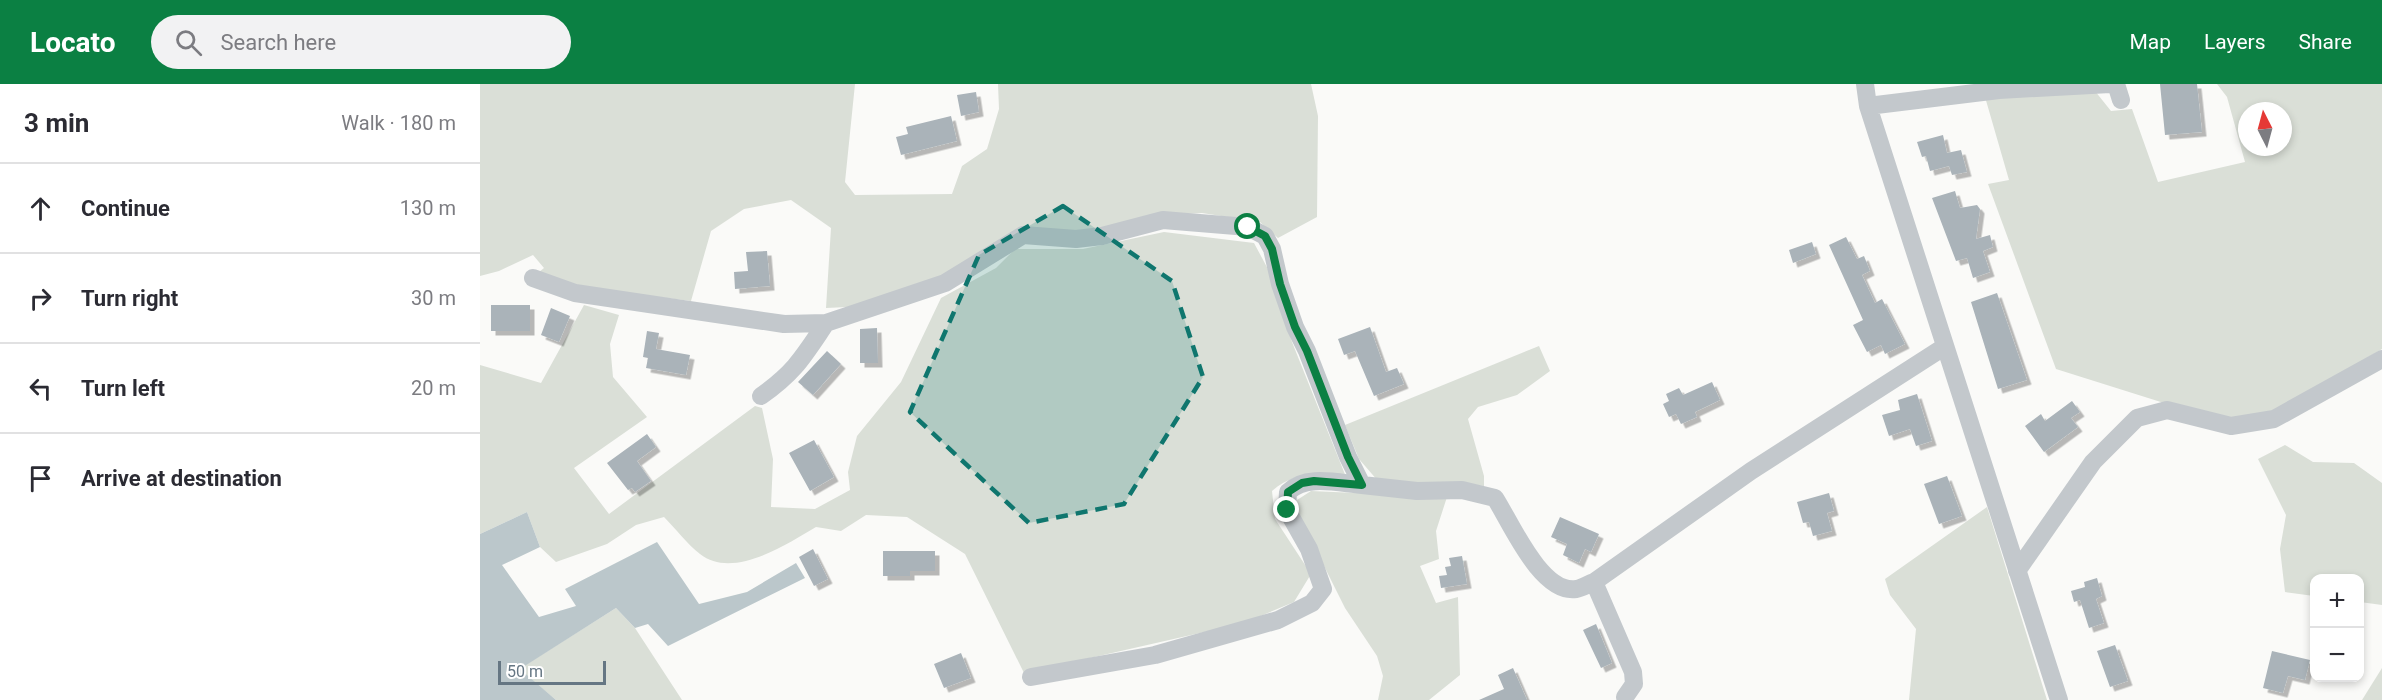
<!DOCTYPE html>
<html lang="en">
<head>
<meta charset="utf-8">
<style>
	:root { --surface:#fff; --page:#f2f2f3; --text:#2b2b33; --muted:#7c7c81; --line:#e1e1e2; --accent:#0b8043 }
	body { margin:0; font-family:Roboto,sans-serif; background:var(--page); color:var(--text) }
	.controls { position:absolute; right:18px; bottom:18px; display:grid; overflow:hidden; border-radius:12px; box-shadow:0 3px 9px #0003 }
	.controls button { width:54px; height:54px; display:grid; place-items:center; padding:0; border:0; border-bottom:2px solid var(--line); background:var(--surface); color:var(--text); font:30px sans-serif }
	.compass { position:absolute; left:1758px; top:18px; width:54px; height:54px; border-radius:50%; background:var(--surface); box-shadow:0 3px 9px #0003; rotate:354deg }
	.scale { position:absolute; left:18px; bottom:15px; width:108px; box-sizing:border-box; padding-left:6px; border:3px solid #657683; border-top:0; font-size:16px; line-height:21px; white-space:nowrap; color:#657683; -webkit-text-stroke:4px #fff; paint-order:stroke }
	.stop { position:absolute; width:18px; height:18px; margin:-14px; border:4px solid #0b8043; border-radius:50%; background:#fff }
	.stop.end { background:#0b8043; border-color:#fff; box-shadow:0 2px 6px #0008 }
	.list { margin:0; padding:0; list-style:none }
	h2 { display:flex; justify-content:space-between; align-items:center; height:78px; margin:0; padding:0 24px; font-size:26px }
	h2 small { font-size:20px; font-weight:400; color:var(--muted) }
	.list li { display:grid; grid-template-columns:39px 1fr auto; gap:18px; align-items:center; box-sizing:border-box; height:90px; padding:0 24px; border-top:2px solid var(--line) }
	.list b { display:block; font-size:22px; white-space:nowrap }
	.list em { font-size:20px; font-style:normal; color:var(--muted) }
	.icon { flex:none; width:33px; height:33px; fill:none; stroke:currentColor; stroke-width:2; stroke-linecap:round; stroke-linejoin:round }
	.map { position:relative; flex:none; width:1902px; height:616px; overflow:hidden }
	header { display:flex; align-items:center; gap:36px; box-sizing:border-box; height:84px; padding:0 30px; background:var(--accent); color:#fff }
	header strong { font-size:28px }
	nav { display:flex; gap:33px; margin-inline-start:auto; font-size:21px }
	.search { width:420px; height:54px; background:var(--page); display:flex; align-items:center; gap:15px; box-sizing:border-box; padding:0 21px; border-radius:33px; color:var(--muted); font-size:22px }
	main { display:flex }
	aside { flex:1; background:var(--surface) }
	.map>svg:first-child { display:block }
</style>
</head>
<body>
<header>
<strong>Locato</strong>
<div class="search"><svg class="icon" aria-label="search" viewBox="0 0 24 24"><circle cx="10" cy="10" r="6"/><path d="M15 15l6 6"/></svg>Search here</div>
<nav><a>Map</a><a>Layers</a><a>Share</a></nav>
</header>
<main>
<aside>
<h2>3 min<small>Walk · 180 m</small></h2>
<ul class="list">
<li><svg class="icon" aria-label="ahead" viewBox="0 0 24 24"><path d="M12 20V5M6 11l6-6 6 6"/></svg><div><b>Continue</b></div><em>130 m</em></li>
<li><svg class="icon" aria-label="right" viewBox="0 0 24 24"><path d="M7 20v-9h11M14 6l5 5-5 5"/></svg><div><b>Turn right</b></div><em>30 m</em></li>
<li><svg class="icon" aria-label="left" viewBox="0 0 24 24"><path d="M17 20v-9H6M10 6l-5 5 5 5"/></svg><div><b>Turn left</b></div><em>20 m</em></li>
<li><svg class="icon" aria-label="arrive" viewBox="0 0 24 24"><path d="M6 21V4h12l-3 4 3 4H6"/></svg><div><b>Arrive at destination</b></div></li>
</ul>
</aside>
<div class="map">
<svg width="1902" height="616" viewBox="0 0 1902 616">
	<defs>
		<filter id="shadow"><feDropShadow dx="4.5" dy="4.5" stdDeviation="0" flood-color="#0004"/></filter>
	</defs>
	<rect width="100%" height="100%" fill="#fafaf8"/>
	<!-- green -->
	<path fill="#dadfd7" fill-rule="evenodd" d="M 0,0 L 375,0 L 365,98 L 375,111 L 472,110 L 482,82 L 507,65 L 519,25 L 518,0 L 831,0 L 838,32 L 837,133 L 798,154 L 780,138 L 722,129 L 685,131 L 614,149 L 547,147 L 453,198 L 368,223 L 346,224 L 351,144 L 311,116 L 264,125 L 231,147 L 211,217 L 96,203 L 59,188 L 64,184 L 53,171 L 19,187 L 0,192 Z
		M 1737,0 L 1902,0 L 1902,265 L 1792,330 L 1753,334 L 1684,319 L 1576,285 L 1508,100 L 1529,96 L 1505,13 L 1615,7 L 1631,27 L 1652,25 L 1678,98 L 1765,78 L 1747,13 ZM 1767,27 L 1803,27 L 1803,63 L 1767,63 Z
		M 684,148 L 774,159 L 789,187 L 812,258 L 866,393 C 837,390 815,387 792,407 L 795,435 L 831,490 L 814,518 L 764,539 L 544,589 L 485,470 L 427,433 L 386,431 L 361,447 L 336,443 C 307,460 253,496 220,470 C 207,460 196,445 184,433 L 156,441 L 127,460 L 76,478 L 60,463 L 47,428 L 0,450 L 0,281 L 61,299 L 104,221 L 139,231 L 130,260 L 133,293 L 167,333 L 94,384 L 129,430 L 275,322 L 282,324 L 293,375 L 291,423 L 335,425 L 370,406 L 368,388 L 377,352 L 421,298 L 461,214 L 516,184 L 535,165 L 603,165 Z
		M 1059,262 L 1070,287 L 1037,311 L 998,323 L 988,335 L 1004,392 L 1004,402 L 898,397 L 879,375 L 865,341 Z
		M 1805,361 L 1833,378 L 1874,379 L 1902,399 L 1902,521 L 1880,518 L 1880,494 L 1834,494 L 1834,512 L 1805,508 L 1800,465 L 1806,431 L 1778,375 Z
		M 831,407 L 967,413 L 956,447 L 959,475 L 940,482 L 956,519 L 978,513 L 980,591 L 949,616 L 898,616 L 903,592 L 897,572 L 865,524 L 818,430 L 817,416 Z
		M 1507,423 L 1567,616 L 1429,616 L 1436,545 L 1410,511 L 1405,495 Z
		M 136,524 L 155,544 L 202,616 L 76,616 L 39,585 Z
		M 1902,584 L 1902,616 L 1882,616 Z"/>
	<!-- water -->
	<path fill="#bbc7cb" d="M 47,428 L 60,463 L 22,481 L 59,533 L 96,522 L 85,505 L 177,458 L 219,520 L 267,508 L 316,479 L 325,494 L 188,562 L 168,540 L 155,544 L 136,524 L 40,585 L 76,616 L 0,616 L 0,450 Z"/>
	<!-- building -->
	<path fill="#aab3b9" filter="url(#shadow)" d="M 1680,0 L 1717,0 L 1722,48 L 1685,51 Z
		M 496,8 L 499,28 L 481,32 L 477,11 Z
		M 471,32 L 477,57 L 421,71 L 416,53 L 428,50 L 426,43 Z
		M 1463,51 L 1467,69 L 1481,66 L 1487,88 L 1472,91 L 1469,82 L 1450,87 L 1446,72 L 1442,73 L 1437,58 Z
		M 1475,107 L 1480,124 L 1497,121 L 1500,125 L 1496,155 L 1510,151 L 1513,163 L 1503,167 L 1510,188 L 1493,194 L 1487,174 L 1476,177 L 1452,114 Z
		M 1366,153 L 1377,175 L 1384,172 L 1390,187 L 1382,191 L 1395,219 L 1402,215 L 1425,260 L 1405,270 L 1401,261 L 1387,268 L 1373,241 L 1383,236 L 1349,161 Z
		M 1332,158 L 1336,170 L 1313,179 L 1309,166 Z
		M 287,167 L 290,202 L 255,205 L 254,188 L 268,187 L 266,168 Z
		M 1517,209 L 1547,296 L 1518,305 L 1491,218 Z
		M 11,221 L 50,221 L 50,247 L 11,247 Z
		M 71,224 L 90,232 L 79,258 L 61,251 Z
		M 890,243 L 906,288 L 917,284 L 924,300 L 894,312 L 875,267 L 864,271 L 858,255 Z
		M 397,244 L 398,279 L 380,279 L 380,245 Z
		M 167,247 L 179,249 L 176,265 L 210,271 L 206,291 L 166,284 L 168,274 L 163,273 Z
		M 347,267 L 361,280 L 333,311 L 318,298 Z
		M 1232,298 L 1240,316 L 1215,328 L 1217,333 L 1201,340 L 1196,330 L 1189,333 L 1183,320 L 1189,317 L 1186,310 L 1199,304 L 1203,311 Z
		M 1437,310 L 1452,357 L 1436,362 L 1430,345 L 1409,352 L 1402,331 L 1420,326 L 1418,316 Z
		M 1592,317 L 1600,328 L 1591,334 L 1598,343 L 1564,368 L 1545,342 L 1561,330 L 1565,337 Z
		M 167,350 L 176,363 L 157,377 L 171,397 L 155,408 L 152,404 L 148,406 L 127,379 Z
		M 334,356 L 354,393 L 330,407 L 309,369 Z
		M 1467,392 L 1482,432 L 1459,440 L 1444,400 Z
		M 1349,409 L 1354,427 L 1347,429 L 1352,447 L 1333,452 L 1329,438 L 1323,439 L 1317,418 Z
		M 1080,433 L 1119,450 L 1111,468 L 1105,465 L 1099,479 L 1083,471 L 1087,460 L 1071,453 Z
		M 333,465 L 348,495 L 334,502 L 319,473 Z
		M 403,467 L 455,467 L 455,487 L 430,487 L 430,492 L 403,492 Z
		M 982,472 L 987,500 L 961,504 L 959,492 L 967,491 L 965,483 L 971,482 L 969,474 Z
		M 1617,494 L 1622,512 L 1616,515 L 1624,539 L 1609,544 L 1600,516 L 1594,518 L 1591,507 L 1605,503 L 1604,498 Z
		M 1116,540 L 1132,579 L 1121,584 L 1103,546 Z
		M 1635,561 L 1648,597 L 1630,603 L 1617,567 Z
		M 1792,567 L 1830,576 L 1825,596 L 1808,592 L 1803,609 L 1783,604 Z
		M 481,569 L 491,594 L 464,604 L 454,580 Z
		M 1033,584 L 1047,616 L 999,616 L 1024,605 L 1018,591 Z"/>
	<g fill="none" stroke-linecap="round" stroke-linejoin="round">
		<!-- minor -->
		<path stroke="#c3c8cc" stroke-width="18" d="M 1385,0 L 1388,22 L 1579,616
			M 1636,0 L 1641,16
			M 1388,22 L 1519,6 L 1630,0
			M 53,194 L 95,209 L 304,240 L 346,239 L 465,199 L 543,151 L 596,155 L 622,152 L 683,136 L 768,143 L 785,152 L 792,165 L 800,200 L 815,243 L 827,267 L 868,373 L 882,401 L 937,407 L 982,406 L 1015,414 C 1031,439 1061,510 1096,505 C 1102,504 1108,500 1114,498 L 1271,387 L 1464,263
			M 281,312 C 315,288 323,273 346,239
			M 1537,487 L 1613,378 L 1657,334 L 1687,326 L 1751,342 L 1794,335 L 1902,275
			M 1114,498 L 1153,588 L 1154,600 L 1145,613
			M 551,593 L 675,571 L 798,536 L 832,519 L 843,505 L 829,465 L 807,426 L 808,408 C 826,390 858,399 882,401"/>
	</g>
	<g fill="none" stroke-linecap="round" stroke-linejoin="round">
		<!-- route -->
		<path stroke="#0b8043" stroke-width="8" d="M 768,143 L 785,152 L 792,165 L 800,200 L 815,243 L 827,267 L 868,373 L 882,401 L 834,397 L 822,399 L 808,408 L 807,426"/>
	</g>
	<!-- marked area -->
	<path fill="#0f766e" fill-opacity="0.2" stroke="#0f766e" stroke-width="4.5" stroke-dasharray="12 8" stroke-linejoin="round" d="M 583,122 L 692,197 L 723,293 L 644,420 L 549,439 L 430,328 L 499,171 Z"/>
</svg>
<div class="controls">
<button>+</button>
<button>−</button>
</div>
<svg class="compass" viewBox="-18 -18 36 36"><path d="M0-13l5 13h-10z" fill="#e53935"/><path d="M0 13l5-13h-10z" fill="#7c7c81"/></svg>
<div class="scale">50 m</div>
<div class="stop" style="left:768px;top:143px"></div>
<div class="stop end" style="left:807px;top:426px"></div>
</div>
</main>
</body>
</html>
